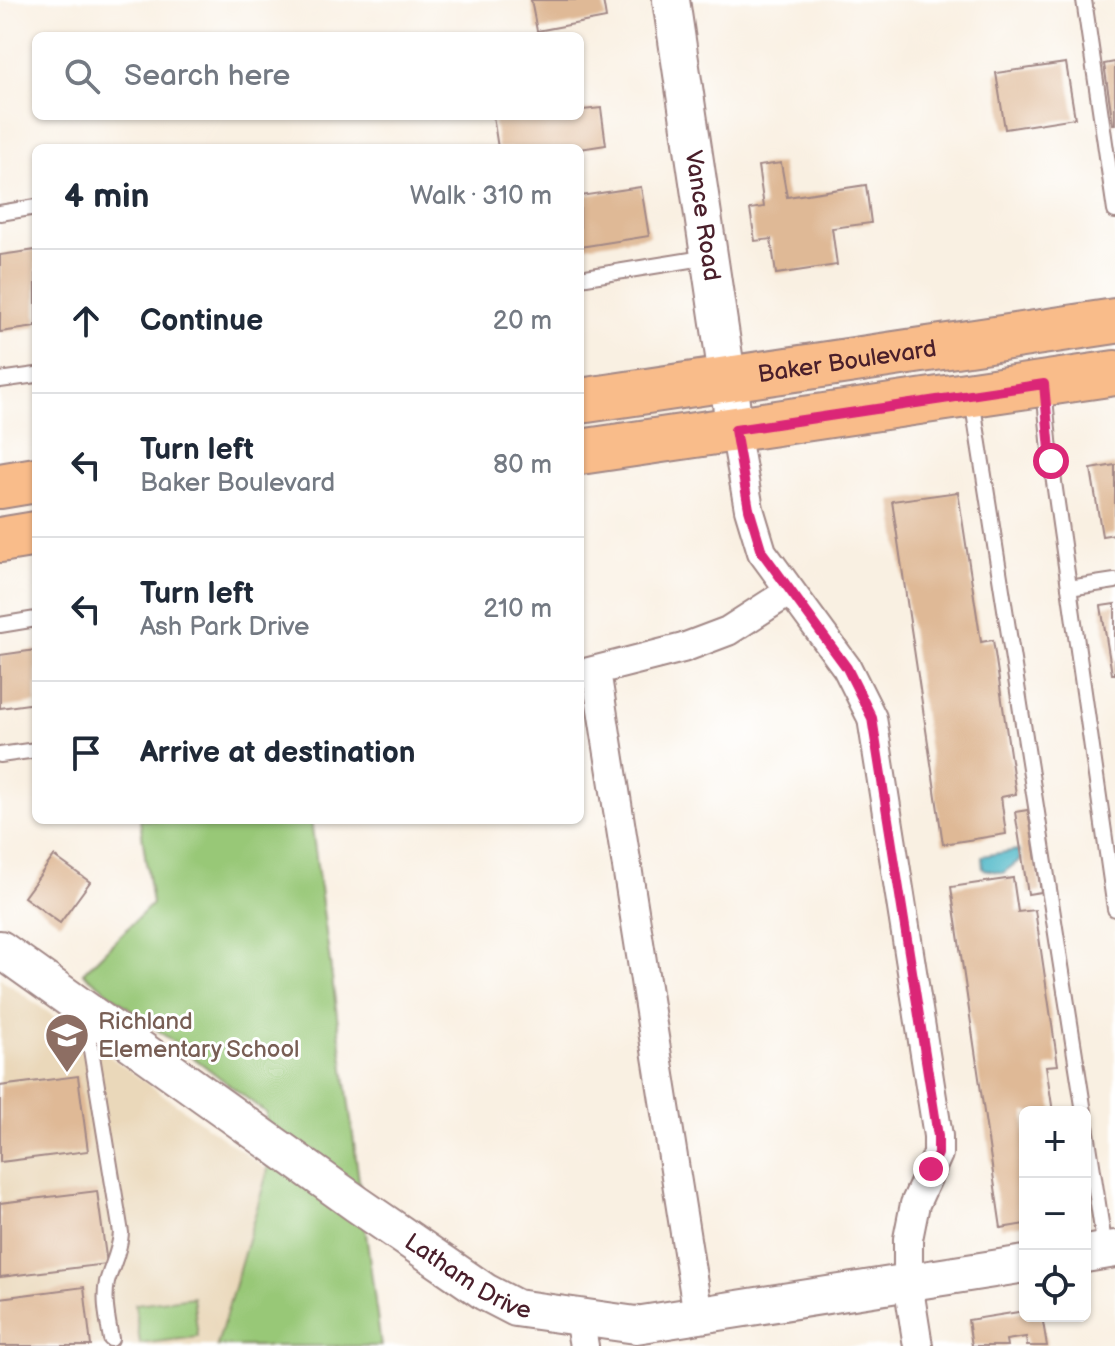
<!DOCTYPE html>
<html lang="en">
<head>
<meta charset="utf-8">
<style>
	:root { --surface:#fff; --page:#f2f2f3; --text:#1f2937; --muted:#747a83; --line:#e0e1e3 }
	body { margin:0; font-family:"Balsamiq Sans",sans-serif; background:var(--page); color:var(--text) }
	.controls { position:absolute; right:24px; bottom:24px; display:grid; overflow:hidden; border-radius:12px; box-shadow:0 2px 6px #0004 }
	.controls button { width:72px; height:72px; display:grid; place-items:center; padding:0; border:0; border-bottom:2px solid var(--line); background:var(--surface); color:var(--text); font:40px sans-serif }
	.stop { position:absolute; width:24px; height:24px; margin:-18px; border:6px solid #db2777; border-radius:50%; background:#fff }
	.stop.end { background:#db2777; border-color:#fff; box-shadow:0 2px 8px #0008 }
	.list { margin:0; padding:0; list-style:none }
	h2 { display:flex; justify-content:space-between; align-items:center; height:104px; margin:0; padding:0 32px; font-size:34px }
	h2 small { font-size:26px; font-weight:400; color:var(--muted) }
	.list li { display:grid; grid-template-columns:52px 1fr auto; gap:24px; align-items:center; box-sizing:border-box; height:144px; padding:0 32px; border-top:2px solid var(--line) }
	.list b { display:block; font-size:30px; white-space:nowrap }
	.list p { margin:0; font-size:26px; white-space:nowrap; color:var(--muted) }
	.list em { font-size:26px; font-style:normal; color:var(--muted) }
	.icon { flex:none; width:44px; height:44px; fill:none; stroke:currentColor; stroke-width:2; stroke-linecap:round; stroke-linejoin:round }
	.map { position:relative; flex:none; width:1115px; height:1346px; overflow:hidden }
	.search { position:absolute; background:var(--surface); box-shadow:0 2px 6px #0004; left:32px; top:32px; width:552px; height:88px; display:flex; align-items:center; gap:20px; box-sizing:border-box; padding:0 28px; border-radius:12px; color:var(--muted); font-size:30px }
	.panel { position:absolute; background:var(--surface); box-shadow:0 2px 6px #0004; left:32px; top:144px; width:552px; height:680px; border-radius:12px }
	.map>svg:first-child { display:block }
</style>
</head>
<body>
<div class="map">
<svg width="1115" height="1346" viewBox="0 0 1115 1346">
	<rect width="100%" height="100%" fill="#fff"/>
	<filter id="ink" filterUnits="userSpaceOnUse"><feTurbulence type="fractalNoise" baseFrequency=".0125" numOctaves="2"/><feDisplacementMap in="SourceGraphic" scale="16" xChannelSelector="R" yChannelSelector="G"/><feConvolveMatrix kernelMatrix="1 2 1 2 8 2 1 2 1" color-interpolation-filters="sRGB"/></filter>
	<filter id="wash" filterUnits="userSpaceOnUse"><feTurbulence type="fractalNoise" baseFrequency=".006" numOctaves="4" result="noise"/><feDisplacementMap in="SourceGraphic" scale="32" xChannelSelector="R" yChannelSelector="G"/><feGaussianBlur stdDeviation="1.8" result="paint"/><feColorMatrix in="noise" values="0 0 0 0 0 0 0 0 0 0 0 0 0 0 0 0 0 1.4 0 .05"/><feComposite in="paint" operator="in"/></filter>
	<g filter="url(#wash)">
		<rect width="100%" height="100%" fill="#f9f0e2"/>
		<!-- built -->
		<path fill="#ead8ba" d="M 0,978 L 268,1170 L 217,1346 L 0,1346 Z"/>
		<!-- green -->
		<path fill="#98c877" stroke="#717451" stroke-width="2" d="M 140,820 L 311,820 L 381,1346 L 217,1346 L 268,1170 L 266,1113 L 83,973 L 152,904 Z
			M 193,1297 L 198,1337 L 140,1344 L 135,1304 Z"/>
		<!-- water -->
		<path fill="#4ab6c6" stroke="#4a6a78" stroke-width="2" d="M 1018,850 L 1020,860 L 1003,873 L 983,869 L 982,856 Z"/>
		<g id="blocks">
			<!-- building -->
			<path fill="#dfb996" d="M 531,0 L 603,0 L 606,18 L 537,31 Z
				M 1115,62 L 1115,124 L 1113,124 L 1104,64 Z
				M 1066,63 L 1075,118 L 1005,129 L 996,73 Z
				M 580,99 L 583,110 L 601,108 L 606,145 L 580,149 L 498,148 L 493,116 L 580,116 Z
				M 781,163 L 787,197 L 866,185 L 871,223 L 832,228 L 837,265 L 776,274 L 771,239 L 755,241 L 750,209 L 764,207 L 758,166 Z
				M 641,187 L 649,236 L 580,247 L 580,196 Z
				M 36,250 L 36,327 L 0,332 L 0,255 Z
				M 1115,465 L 1115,534 L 1102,536 L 1091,469 Z
				M 958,492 L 981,642 L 993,640 L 1016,794 L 1001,797 L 1006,834 L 943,844 L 892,501 Z
				M 1115,604 L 1115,674 L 1112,674 L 1101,606 Z
				M 36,650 L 36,703 L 0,708 L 0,655 Z
				M 1028,810 L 1041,892 L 1028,894 L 1015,812 Z
				M 54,856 L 90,882 L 60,923 L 24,897 Z
				M 1013,878 L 1018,912 L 1035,910 L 1058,1065 L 1046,1066 L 1053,1112 L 1025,1112 L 1025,1224 L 1001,1228 L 951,887 Z
				M 78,1076 L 88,1151 L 0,1162 L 0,1086 Z
				M 97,1191 L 107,1264 L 0,1277 L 0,1203 Z
				M 84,1287 L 91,1346 L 0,1346 L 0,1298 Z
				M 1025,1311 L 1025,1316 L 1042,1316 L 1047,1346 L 1027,1346 L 1026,1337 L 1006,1340 L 1007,1346 L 972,1346 L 968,1320 Z"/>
		</g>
	</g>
	<g filter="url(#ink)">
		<use href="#blocks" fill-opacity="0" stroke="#a28886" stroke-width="2"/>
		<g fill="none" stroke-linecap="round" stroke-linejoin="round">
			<!-- service casing -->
			<g stroke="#a28886" stroke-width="18">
				<path id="service" d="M 1084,0 L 1115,211
					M 0,213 L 36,207
					M 580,278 L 709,257
					M 0,380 L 36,375
					M 1044,388 L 1051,461 L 1115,909
					M 972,399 L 1084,1112
					M 1069,588 L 1115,581
					M 0,625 L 36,619
					M 0,755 L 36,750
					M 86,1019 L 121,1233 C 120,1251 112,1265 107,1282 C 103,1301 108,1321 111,1339
					M 1085,1119 L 1105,1249"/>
			</g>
			<!-- minor casing -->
			<g stroke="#a28886" stroke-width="32">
				<path id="minor" d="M 735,430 L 749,509 L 762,552 L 847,668 L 872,718 L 938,1136 L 938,1154 L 915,1204 L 908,1239 L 908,1283 L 918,1346
					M 596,671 L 698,1315
					M 581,674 L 683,648 L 728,631 L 790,591
					M 579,1318 L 584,1346"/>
			</g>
			<!-- tertiary casing -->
			<g stroke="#a28886" stroke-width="40">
				<g id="tertiary">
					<path id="s1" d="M 671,0 L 735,430"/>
					<path id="s2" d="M 0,949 L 357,1204 L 485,1292 L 516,1308 L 636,1325 L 1025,1264"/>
					<path d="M 1085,1254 L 1115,1249"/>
				</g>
			</g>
			<!-- primary casing -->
			<g stroke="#a28886" stroke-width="48">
				<g id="primary">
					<path id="s3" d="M 580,401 L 1115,321"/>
					<path d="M 580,452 L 1115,373"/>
					<path d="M 0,486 L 36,480"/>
					<path d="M 0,540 L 36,534"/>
				</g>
			</g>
			<!-- service -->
			<use href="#service" stroke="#fff" stroke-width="14"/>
			<!-- minor -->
			<use href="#minor" stroke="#fff" stroke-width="28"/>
			<!-- tertiary -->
			<use href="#tertiary" stroke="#fff" stroke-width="36"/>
			<!-- primary -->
			<use href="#primary" stroke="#f9bc8a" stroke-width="44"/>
		</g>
	</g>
	<g fill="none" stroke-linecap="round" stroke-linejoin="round" filter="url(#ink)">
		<!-- route -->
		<path stroke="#db2777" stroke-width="10" d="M 931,1169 L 938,1154 L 938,1136 L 872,718 L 847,668 L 762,552 L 749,509 L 735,430 L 1044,384 L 1051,461"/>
	</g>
	<!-- icons -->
	<defs>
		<g id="school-pin" transform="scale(2.3)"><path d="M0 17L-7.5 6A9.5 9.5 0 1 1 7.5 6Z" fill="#8d6e63" stroke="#fff"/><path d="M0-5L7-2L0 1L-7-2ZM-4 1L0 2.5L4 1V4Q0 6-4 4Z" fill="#fff"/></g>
	</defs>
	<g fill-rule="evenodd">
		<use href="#school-pin" x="67" y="1035"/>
	</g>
	<g text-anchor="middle" stroke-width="6" stroke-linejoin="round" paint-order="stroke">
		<!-- street labels -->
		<g font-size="24" fill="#4a1f2b" stroke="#fff">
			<text dy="8" stroke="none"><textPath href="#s1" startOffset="218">Vance Road</textPath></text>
			<text dy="8" stroke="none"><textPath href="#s3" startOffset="270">Baker Boulevard</textPath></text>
			<text dy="8" stroke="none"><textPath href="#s2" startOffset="572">Latham Drive</textPath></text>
		</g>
		<!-- education labels -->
		<g font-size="24" fill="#785e54" stroke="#fff" text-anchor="start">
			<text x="98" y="1029">Richland<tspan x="98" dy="28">Elementary School</tspan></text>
		</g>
	</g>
</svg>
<div class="controls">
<button>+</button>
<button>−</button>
<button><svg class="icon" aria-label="locate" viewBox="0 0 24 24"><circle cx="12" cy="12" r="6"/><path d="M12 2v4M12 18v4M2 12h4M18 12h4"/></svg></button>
</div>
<div class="stop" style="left:1051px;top:461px"></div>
<div class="stop end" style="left:931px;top:1169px"></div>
<div class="search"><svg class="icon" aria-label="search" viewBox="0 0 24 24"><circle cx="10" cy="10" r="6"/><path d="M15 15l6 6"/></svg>Search here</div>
<section class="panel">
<h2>4 min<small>Walk · 310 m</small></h2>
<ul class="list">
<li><svg class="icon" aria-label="ahead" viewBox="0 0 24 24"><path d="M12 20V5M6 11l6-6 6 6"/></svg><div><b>Continue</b></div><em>20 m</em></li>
<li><svg class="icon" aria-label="left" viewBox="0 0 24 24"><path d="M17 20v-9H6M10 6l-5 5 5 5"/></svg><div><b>Turn left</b><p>Baker Boulevard</p></div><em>80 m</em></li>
<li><svg class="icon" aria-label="left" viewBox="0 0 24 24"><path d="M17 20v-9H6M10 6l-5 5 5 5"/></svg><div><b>Turn left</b><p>Ash Park Drive</p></div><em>210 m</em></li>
<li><svg class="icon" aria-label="arrive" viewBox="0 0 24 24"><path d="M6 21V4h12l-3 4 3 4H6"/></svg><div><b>Arrive at destination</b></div></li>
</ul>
</section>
</div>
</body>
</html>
